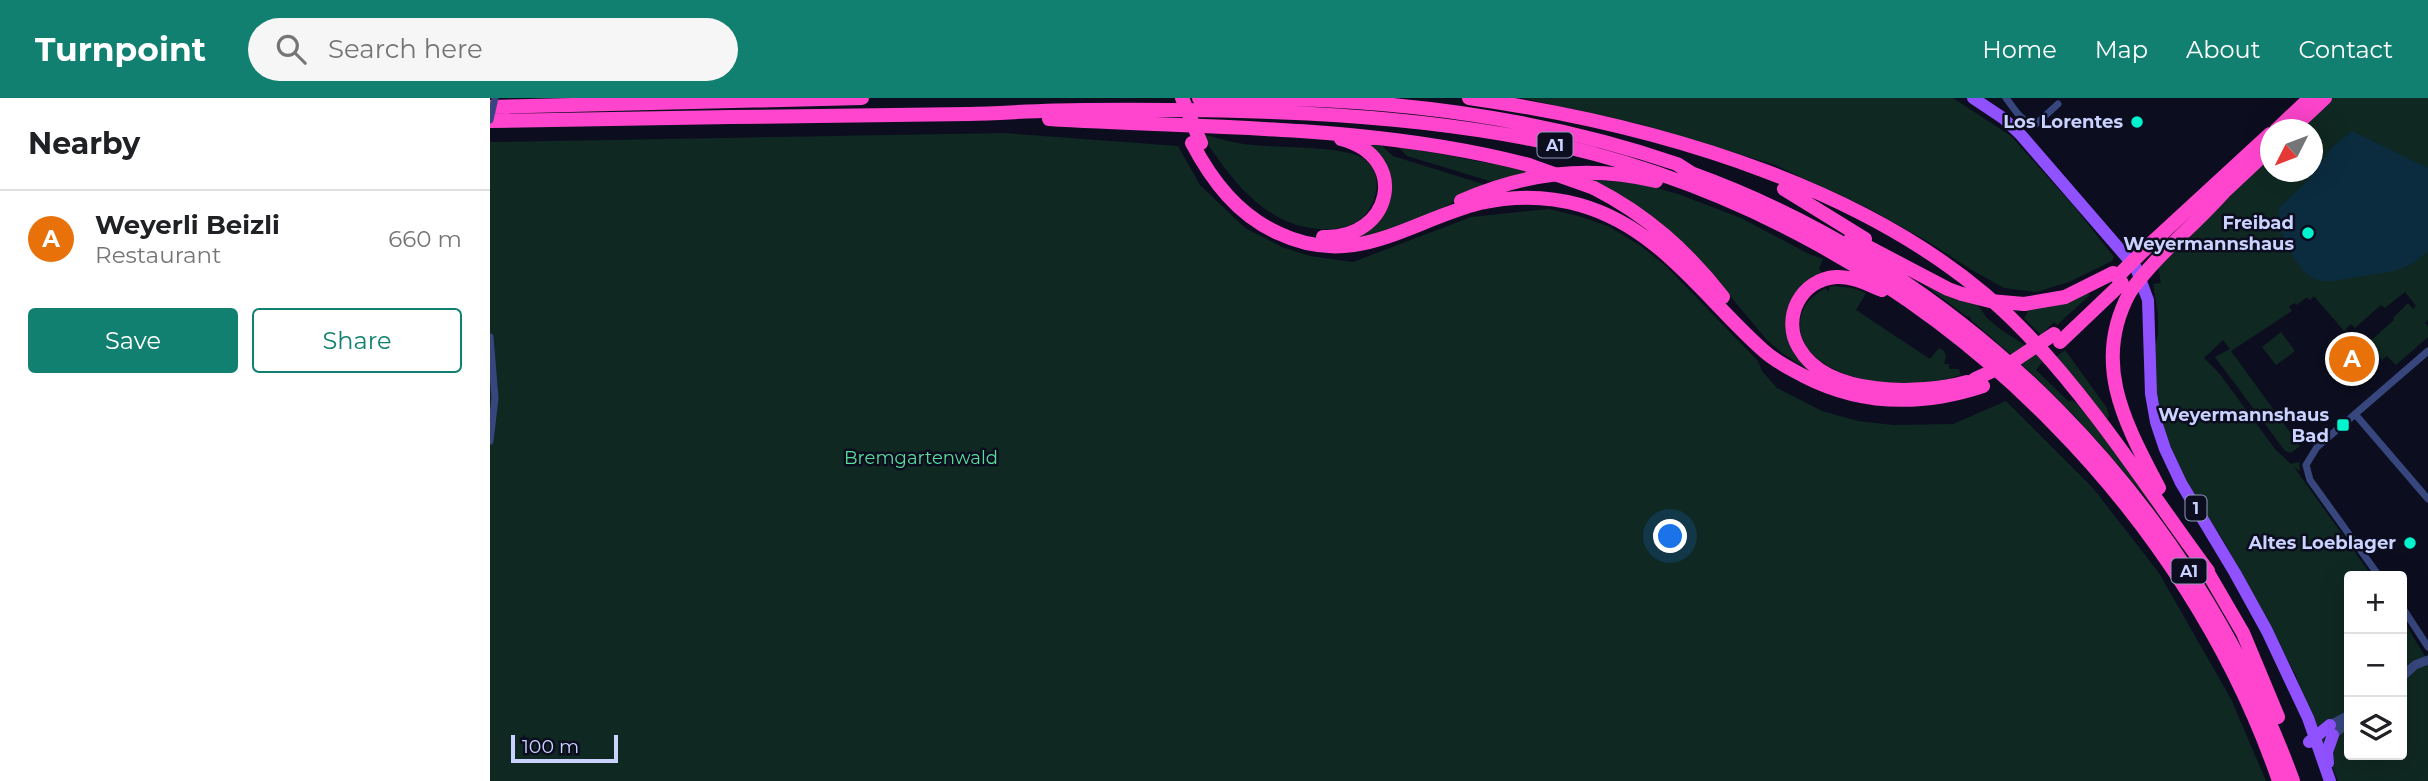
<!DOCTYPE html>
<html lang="en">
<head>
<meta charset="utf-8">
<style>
	:root { --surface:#fff; --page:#f6f6f6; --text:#202124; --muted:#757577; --line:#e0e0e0; --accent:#128070 }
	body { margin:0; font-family:Montserrat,sans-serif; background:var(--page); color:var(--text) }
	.controls { position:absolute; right:21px; bottom:21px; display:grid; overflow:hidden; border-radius:7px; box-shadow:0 7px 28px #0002 }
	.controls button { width:63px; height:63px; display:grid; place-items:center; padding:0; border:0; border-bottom:2px solid var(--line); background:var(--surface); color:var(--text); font:35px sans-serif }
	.compass { position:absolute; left:1770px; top:21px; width:63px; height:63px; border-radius:50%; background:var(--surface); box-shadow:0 7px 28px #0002; rotate:228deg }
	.scale { position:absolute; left:21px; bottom:18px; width:107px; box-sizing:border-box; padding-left:7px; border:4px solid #cad2ff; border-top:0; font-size:19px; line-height:24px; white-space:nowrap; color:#cad2ff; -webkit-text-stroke:5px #0c0e1f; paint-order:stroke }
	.you { position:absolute; left:1181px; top:439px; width:24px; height:24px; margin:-18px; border:5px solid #fff; border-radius:50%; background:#1a73e8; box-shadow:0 0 0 10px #1a73e833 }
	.badge { display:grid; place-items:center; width:46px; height:46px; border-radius:50%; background:var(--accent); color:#fff; font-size:23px; font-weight:700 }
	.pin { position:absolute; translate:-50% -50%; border:4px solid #fff; box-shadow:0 2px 7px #0006 }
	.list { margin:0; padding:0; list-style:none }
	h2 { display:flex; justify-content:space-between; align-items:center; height:91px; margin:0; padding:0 28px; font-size:30px }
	h2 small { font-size:23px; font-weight:400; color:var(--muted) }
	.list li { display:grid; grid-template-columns:46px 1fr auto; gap:21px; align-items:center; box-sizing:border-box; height:98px; padding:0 28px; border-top:2px solid var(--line) }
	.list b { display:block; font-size:26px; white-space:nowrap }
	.list p { margin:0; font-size:23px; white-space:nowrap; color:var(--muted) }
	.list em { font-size:23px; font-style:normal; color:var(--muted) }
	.actions { display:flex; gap:14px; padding:21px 28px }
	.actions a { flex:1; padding:16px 0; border:2px solid var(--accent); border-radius:7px; text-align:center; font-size:24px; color:var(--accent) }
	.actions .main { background:var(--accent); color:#fff }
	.icon { flex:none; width:38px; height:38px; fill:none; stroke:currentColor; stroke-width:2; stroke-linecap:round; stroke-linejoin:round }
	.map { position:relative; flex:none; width:1938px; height:683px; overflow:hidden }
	header { display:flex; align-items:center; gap:42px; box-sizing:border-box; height:98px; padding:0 35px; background:var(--accent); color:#fff }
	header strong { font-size:33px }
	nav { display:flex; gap:38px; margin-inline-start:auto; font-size:24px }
	.search { width:490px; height:63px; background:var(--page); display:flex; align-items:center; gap:18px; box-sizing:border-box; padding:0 24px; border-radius:38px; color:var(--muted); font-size:26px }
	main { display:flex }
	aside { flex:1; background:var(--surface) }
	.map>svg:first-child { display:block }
</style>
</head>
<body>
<header>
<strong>Turnpoint</strong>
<div class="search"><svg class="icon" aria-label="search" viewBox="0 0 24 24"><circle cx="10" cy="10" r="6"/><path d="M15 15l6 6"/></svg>Search here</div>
<nav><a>Home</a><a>Map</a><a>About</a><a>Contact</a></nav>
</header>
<main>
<aside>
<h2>Nearby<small></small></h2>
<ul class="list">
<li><span class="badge" style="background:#e8710a">A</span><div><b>Weyerli Beizli</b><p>Restaurant</p></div><em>660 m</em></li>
</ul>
<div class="actions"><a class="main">Save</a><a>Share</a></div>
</aside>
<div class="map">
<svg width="1938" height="683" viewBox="0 0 1938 683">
	<rect width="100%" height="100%" fill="#0c0e1f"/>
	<!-- green -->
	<path fill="#0f2821" d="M 1032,0 L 1463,0 L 1521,38 L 1582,106 L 1624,159 L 1622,163 L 1579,184 L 1546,194 L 1514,190 L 1480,171 L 1442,146 L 1376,109 L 1285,67 L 1150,26 Z
		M 1826,0 L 1938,0 L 1938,222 L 1935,225 L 1938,228 L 1938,239 L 1906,267 L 1897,258 L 1892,262 L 1877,246 L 1904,222 L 1903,220 L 1918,205 L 1923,211 L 1926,208 L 1915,194 L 1895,210 L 1891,207 L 1865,230 L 1861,226 L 1854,233 L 1824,198 L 1820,202 L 1817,199 L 1807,207 L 1805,205 L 1799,208 L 1802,213 L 1741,253 L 1810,348 L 1801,355 L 1795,353 L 1725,259 L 1740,251 L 1733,242 L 1714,260 L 1729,275 L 1785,351 L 1801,366 L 1809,364 L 1810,373 L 1804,369 L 1882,478 L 1859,478 L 1859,657 L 1912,657 L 1912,520 L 1938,563 L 1938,683 L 1848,683 L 1805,576 L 1735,445 L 1699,390 L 1676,340 L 1664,287 L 1664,251 L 1668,236 L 1668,216 L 1663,186 L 1671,185 L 1667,164 L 1780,55 L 1780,74 L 1822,74 L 1822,32 L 1806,31 Z
		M 514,35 L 688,48 L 710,87 L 755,130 L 792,149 L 820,158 L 863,164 L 981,119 L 1059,111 L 1092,119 L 1120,129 L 1151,148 L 1177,169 L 1268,263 L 1272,273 L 1287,290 L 1332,313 L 1368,323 L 1403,327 L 1463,326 L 1516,303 L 1603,390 L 1669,475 L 1741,601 L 1776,683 L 0,683 L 0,44 Z
		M 711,36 C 729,40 746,46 764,47 C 790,50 849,48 871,59 C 894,71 889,104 873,119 C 861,130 843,132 827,131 C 771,125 740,79 711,36 Z
		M 874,46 L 890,46 L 903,58 L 996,87 C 952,110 902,140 851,141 L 898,97 Z
		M 907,48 L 1051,75 L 1006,85 L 917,58 Z
		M 1094,81 L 1153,86 L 1188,96 L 1251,120 L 1319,156 L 1333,161 L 1329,171 L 1332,175 L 1299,219 L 1325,272 L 1321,274 L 1292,255 L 1277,242 L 1220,174 Z
		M 1428,182 L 1488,207 L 1497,220 L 1510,231 L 1555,260 L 1546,272 L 1579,304 L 1582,302 L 1601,315 L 1681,433 C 1622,354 1558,286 1482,223 L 1480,219 L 1476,218 Z
		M 1344,188 L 1362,190 L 1376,195 L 1366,212 L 1440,261 L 1449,250 L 1454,253 L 1456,259 L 1454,266 L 1459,266 L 1459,271 L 1469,271 L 1471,277 C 1465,278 1463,280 1458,282 C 1442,286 1420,288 1404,286 C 1371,284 1311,269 1310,227 C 1310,209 1321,198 1336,190 L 1337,193 L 1340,192 L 1339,189 Z
		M 1598,195 L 1600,197 L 1567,227 L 1564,224 L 1551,237 L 1534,220 L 1538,214 L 1536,212 Z
		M 1791,234 L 1805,253 L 1786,267 L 1772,249 Z
		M 1575,252 L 1617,310 L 1619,318 L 1617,321 L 1566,259 Z"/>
	<!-- water -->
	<path fill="#0b2c3f" d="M 1862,33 L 1938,70 L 1938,153 L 1924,165 L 1905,173 L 1842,183 L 1830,183 L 1821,179 L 1813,173 L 1801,156 L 1789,128 L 1789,110 L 1819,81 L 1842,49 Z"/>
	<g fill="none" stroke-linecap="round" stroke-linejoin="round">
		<!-- minor -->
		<path stroke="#37477e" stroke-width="7" d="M 1516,0 C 1524,10 1532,26 1546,26 L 1568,6
			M 0,239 L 5,300 L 0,343
			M 1865,316 L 1938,401
			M 1889,478 L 1820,382 L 1816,367 L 1827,349 L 1938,253
			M 1912,509 L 1938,549"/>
		<!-- tertiary -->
		<path stroke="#37477e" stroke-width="9" d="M 1912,579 L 1925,567 L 1938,562
			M 1840,627 L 1859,617
			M 1843,637 L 1859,624"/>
		<!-- primary -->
		<path stroke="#9051ff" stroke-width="12" d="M 1483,0 L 1513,20 L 1531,37 L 1646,170 L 1658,202 L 1661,296 L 1666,324 L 1675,351 L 1691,385 L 1745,475 L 1777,533 L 1818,620 L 1840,683
			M 1819,644 L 1840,627
			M 1838,665 L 1837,654 L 1843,637"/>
		<!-- motorway -->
		<path stroke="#ff45ce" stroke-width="14" d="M 709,0 C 741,1 773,0 805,1 C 935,5 1064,24 1187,66 L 1201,75 C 1480,176 1702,405 1803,683
			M 979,0 C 1168,27 1400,92 1535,234 C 1605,307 1658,392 1718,473
			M 0,9 L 372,0
			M 559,21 C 720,31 882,26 1039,67
			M 0,23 C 160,20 319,18 479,16 C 517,15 555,12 594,12 C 742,11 894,13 1040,41 C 1238,80 1422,181 1563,325 C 1662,425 1743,549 1789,683
			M 1786,32 L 1820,0
			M 1801,32 L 1835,0
			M 702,45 C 722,83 748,117 788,135 C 865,172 919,123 990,105 C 1022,98 1058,98 1090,107 C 1171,130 1214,200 1274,253 C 1286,264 1299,270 1314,278 C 1372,308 1432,308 1493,288
			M 1104,90 C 1157,117 1197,153 1233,199
			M 1294,91 L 1375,141
			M 1733,95 L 1780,51
			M 971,103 C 1033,75 1099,67 1166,83
			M 833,139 C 902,142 921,59 851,41
			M 1361,140 L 1458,191 L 1472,196
			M 1654,152 L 1780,36
			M 1392,192 C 1377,186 1362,178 1346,179 C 1311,181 1291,220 1309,250 C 1337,299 1431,297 1477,284
			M 1640,194 C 1601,265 1635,325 1669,390
			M 1534,206 L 1575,199 L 1623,175
			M 1570,244 L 1632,185
			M 1714,468 L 1753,535 L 1788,619"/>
		<!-- minor-bridge -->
		<path stroke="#37477e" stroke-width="7" d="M 0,22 L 5,0"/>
		<!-- motorway-bridge -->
		<path stroke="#ff45ce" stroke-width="14" d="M 692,0 L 711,45
			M 1039,67 L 1104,90
			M 1627,179 L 1654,152
			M 1640,194 C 1666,157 1703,129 1733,95
			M 1472,196 L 1500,203 L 1534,206
			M 1485,281 L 1522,264 L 1564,236"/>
	</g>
	<!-- markers -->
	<g fill="#00f4cd" stroke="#0c0e1f" stroke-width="2.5">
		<circle cx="1647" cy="24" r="7"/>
		<circle cx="1818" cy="135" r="7"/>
		<rect x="1846" y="320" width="14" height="14" rx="3.5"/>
		<circle cx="1920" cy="445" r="7"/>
	</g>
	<g text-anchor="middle" stroke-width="5" stroke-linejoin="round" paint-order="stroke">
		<!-- shield labels -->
		<g fill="#0c0e1f" stroke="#9197bc" stroke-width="2">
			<rect x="1047.5" y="34.5" width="35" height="25" rx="5"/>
			<rect x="1695.5" y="397.5" width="21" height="25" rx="5"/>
			<rect x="1681.5" y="460.5" width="35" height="25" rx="5"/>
		</g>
		<g font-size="16" font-weight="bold" fill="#cad2ff">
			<text x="1065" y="53">A1</text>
			<text x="1706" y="416">1</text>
			<text x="1699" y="479">A1</text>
		</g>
		<!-- poi labels -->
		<g font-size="18" font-weight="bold" fill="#cad2ff" stroke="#0c0e1f" text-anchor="end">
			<text x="1633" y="30">Los Lorentes</text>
			<text x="1804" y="131">Freibad<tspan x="1804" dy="21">Weyermannshaus</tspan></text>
			<text x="1839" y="323">Weyermannshaus<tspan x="1839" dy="21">Bad</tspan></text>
			<text x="1906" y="451">Altes Loeblager</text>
		</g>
		<!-- park labels -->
		<g font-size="18" fill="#57de99" stroke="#0c0e1f">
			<text x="431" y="366">Bremgartenwald</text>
		</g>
	</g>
</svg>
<div class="controls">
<button>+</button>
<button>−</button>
<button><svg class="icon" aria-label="layers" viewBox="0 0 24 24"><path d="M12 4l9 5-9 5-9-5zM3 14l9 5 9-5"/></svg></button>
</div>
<svg class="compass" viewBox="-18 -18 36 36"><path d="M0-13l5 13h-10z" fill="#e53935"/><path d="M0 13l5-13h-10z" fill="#757577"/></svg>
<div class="scale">100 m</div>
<div class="you"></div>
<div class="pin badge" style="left:1862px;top:261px;background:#e8710a">A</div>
</div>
</main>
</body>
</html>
